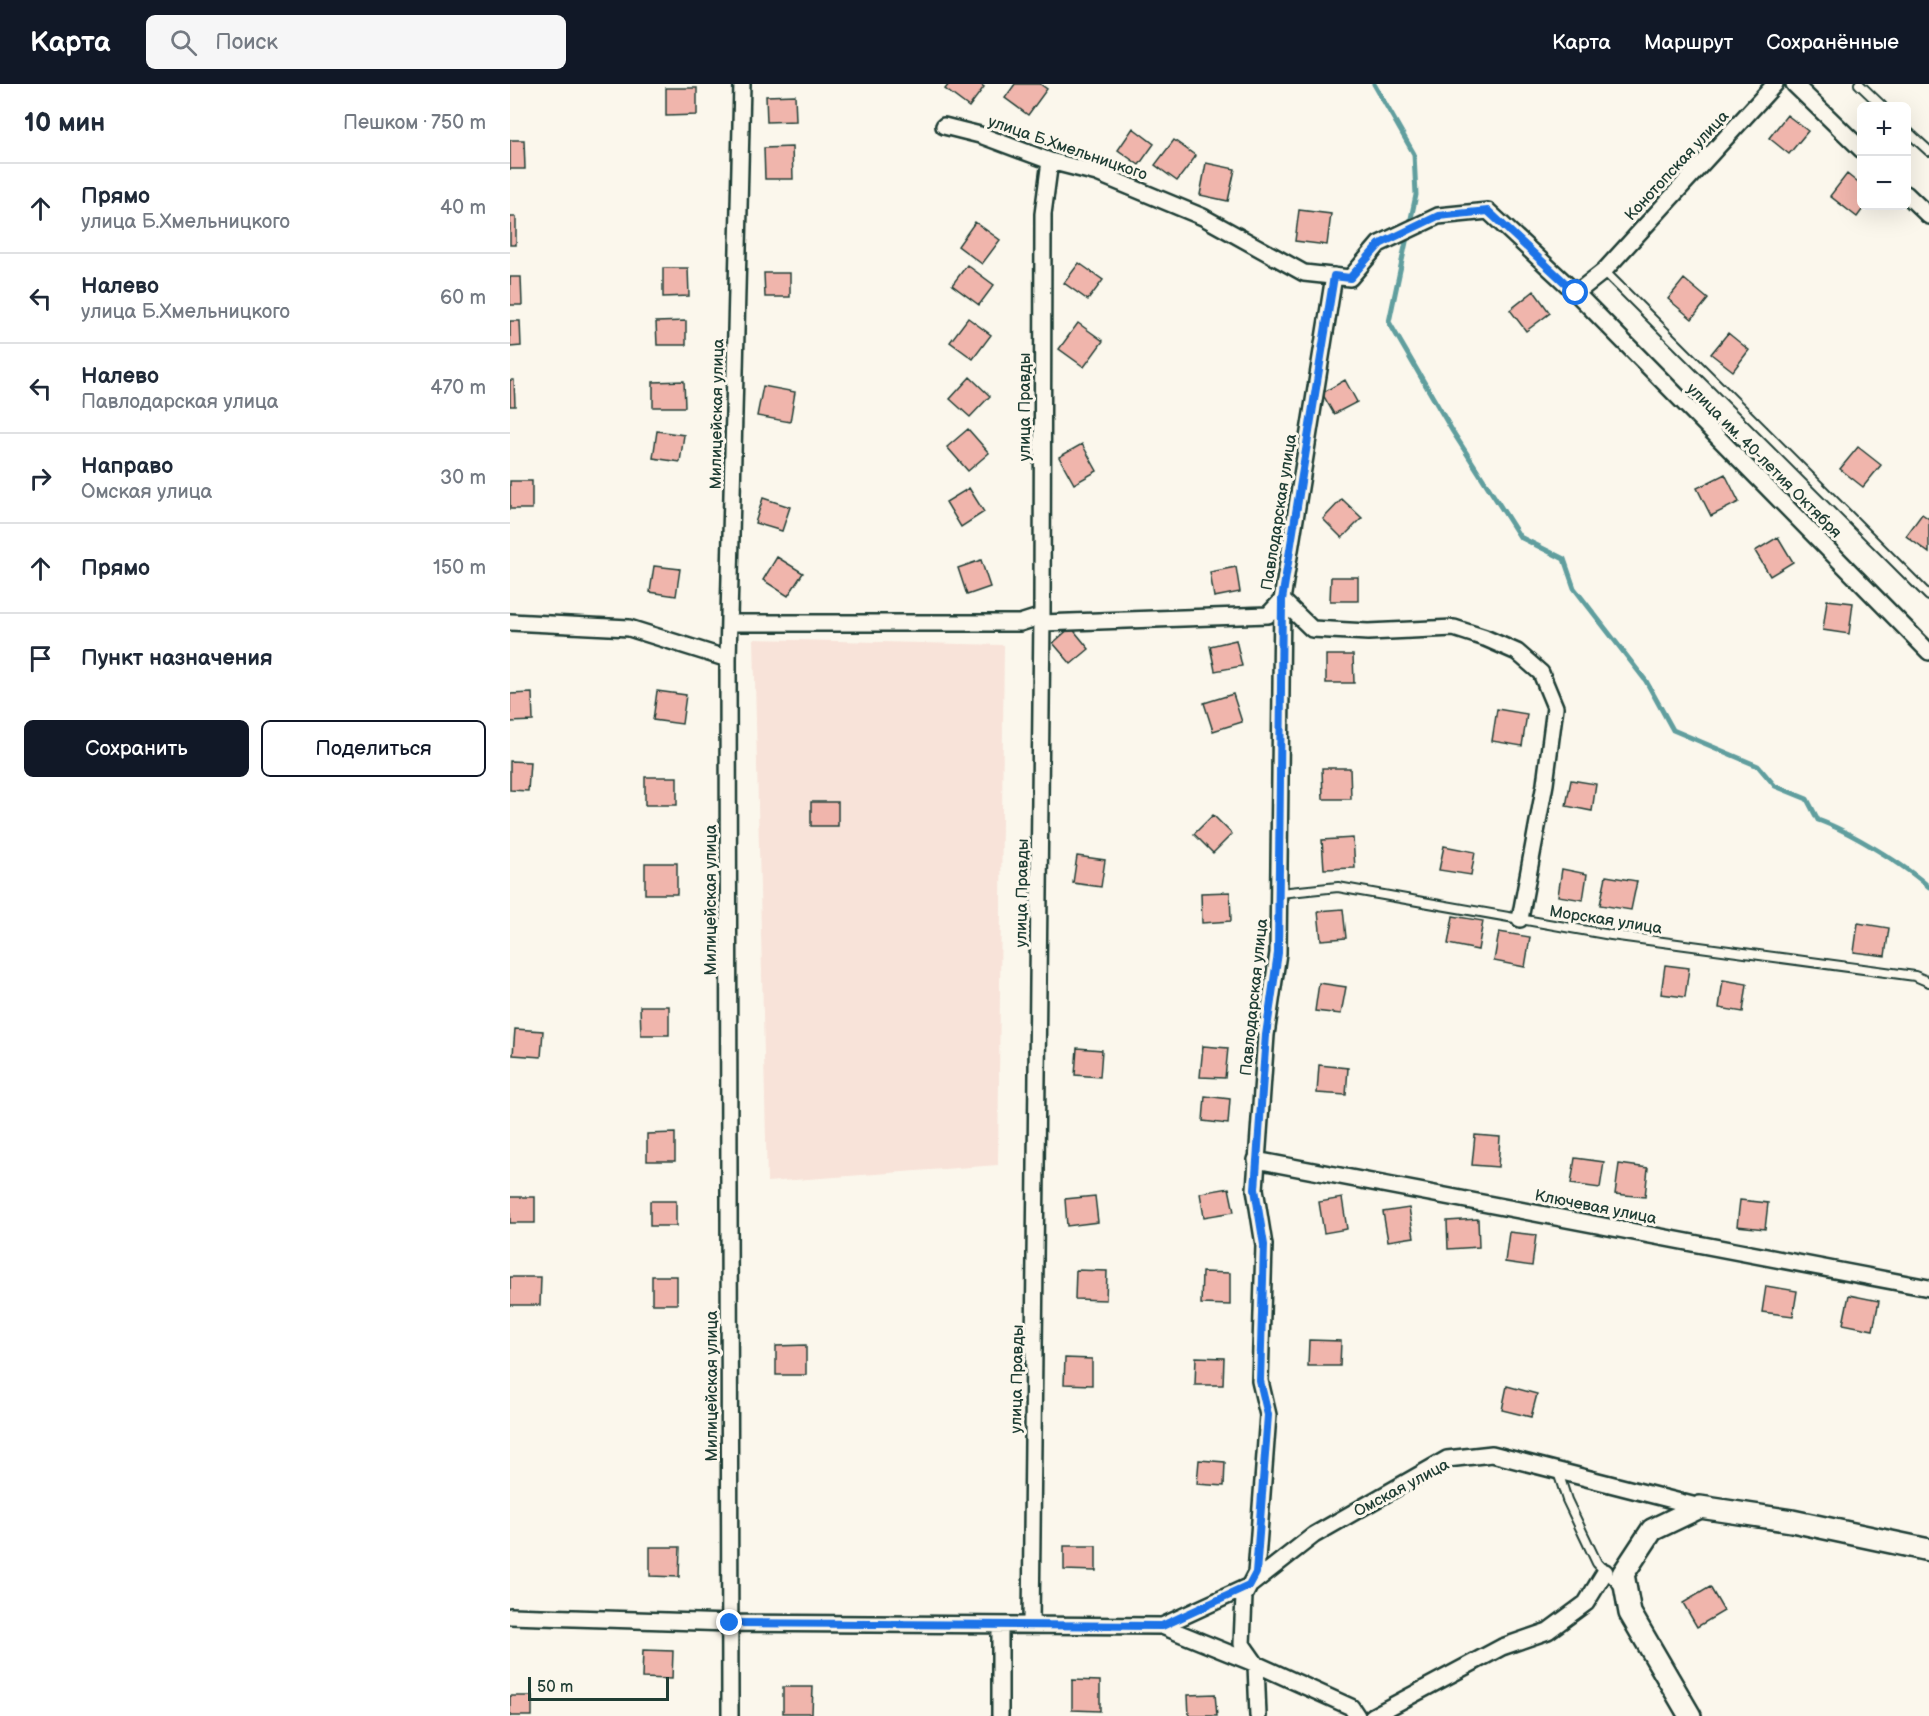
<!DOCTYPE html>
<html lang="ru">
<head>
<meta charset="utf-8">
<style>
	:root { --surface:#fff; --page:#f6f6f7; --text:#1f2937; --muted:#747a83; --line:#e0e1e3; --accent:#111827 }
	body { margin:0; font-family:"Balsamiq Sans",sans-serif; background:var(--page); color:var(--text) }
	.controls { position:absolute; right:18px; top:18px; display:grid; overflow:hidden; border-radius:9px; box-shadow:0 6px 24px #0002 }
	.controls button { width:54px; height:54px; display:grid; place-items:center; padding:0; border:0; border-bottom:2px solid var(--line); background:var(--surface); color:var(--text); font:30px sans-serif }
	.scale { position:absolute; left:18px; bottom:15px; width:141px; box-sizing:border-box; padding-left:6px; border:3px solid #1f3d34; border-top:0; font-size:16px; line-height:21px; white-space:nowrap; color:#1f3d34; -webkit-text-stroke:4px #fbf7ec; paint-order:stroke }
	.stop { position:absolute; width:18px; height:18px; margin:-14px; border:4px solid #1a73e8; border-radius:50%; background:#fff }
	.stop.end { background:#1a73e8; border-color:#fff; box-shadow:0 2px 6px #0008 }
	.list { margin:0; padding:0; list-style:none }
	h2 { display:flex; justify-content:space-between; align-items:center; height:78px; margin:0; padding:0 24px; font-size:26px }
	h2 small { font-size:20px; font-weight:400; color:var(--muted) }
	.list li { display:grid; grid-template-columns:39px 1fr auto; gap:18px; align-items:center; box-sizing:border-box; height:90px; padding:0 24px; border-top:2px solid var(--line) }
	.list b { display:block; font-size:22px; white-space:nowrap }
	.list p { margin:0; font-size:20px; white-space:nowrap; color:var(--muted) }
	.list em { font-size:20px; font-style:normal; color:var(--muted) }
	.actions { display:flex; gap:12px; padding:18px 24px }
	.actions a { flex:1; padding:14px 0; border:2px solid var(--accent); border-radius:9px; text-align:center; font-size:21px; color:var(--accent) }
	.actions .main { background:var(--accent); color:#fff }
	.icon { flex:none; width:33px; height:33px; fill:none; stroke:currentColor; stroke-width:2; stroke-linecap:round; stroke-linejoin:round }
	.map { position:relative; flex:none; width:1419px; height:1632px; overflow:hidden }
	header { display:flex; align-items:center; gap:36px; box-sizing:border-box; height:84px; padding:0 30px; background:var(--accent); color:#fff }
	header strong { font-size:28px }
	nav { display:flex; gap:33px; margin-inline-start:auto; font-size:21px }
	.search { width:420px; height:54px; background:var(--page); display:flex; align-items:center; gap:15px; box-sizing:border-box; padding:0 21px; border-radius:9px; color:var(--muted); font-size:22px }
	main { display:flex }
	aside { flex:1; background:var(--surface) }
	.map>svg:first-child { display:block }
</style>
</head>
<body>
<header>
<strong>Карта</strong>
<div class="search"><svg class="icon" aria-label="search" viewBox="0 0 24 24"><circle cx="10" cy="10" r="6"/><path d="M15 15l6 6"/></svg>Поиск</div>
<nav><a>Карта</a><a>Маршрут</a><a>Сохранённые</a></nav>
</header>
<main>
<aside>
<h2>10 мин<small>Пешком · 750 m</small></h2>
<ul class="list">
<li><svg class="icon" aria-label="ahead" viewBox="0 0 24 24"><path d="M12 20V5M6 11l6-6 6 6"/></svg><div><b>Прямо</b><p>улица Б.Хмельницкого</p></div><em>40 m</em></li>
<li><svg class="icon" aria-label="left" viewBox="0 0 24 24"><path d="M17 20v-9H6M10 6l-5 5 5 5"/></svg><div><b>Налево</b><p>улица Б.Хмельницкого</p></div><em>60 m</em></li>
<li><svg class="icon" aria-label="left" viewBox="0 0 24 24"><path d="M17 20v-9H6M10 6l-5 5 5 5"/></svg><div><b>Налево</b><p>Павлодарская улица</p></div><em>470 m</em></li>
<li><svg class="icon" aria-label="right" viewBox="0 0 24 24"><path d="M7 20v-9h11M14 6l5 5-5 5"/></svg><div><b>Направо</b><p>Омская улица</p></div><em>30 m</em></li>
<li><svg class="icon" aria-label="ahead" viewBox="0 0 24 24"><path d="M12 20V5M6 11l6-6 6 6"/></svg><div><b>Прямо</b></div><em>150 m</em></li>
<li><svg class="icon" aria-label="arrive" viewBox="0 0 24 24"><path d="M6 21V4h12l-3 4 3 4H6"/></svg><div><b>Пункт назначения</b></div></li>
</ul>
<div class="actions"><a class="main">Сохранить</a><a>Поделиться</a></div>
</aside>
<div class="map">
<svg width="1419" height="1632" viewBox="0 0 1419 1632">
	<rect width="100%" height="100%" fill="#fbf7ec"/>
	<filter id="ink" filterUnits="userSpaceOnUse"><feTurbulence type="fractalNoise" baseFrequency=".0167" numOctaves="2"/><feDisplacementMap in="SourceGraphic" scale="12" xChannelSelector="R" yChannelSelector="G"/><feConvolveMatrix kernelMatrix="1 2 1 2 8 2 1 2 1" color-interpolation-filters="sRGB"/></filter>
	<g filter="url(#ink)">
		<!-- built -->
		<path fill="#f8e3d9" d="M 244,555 L 494,561 L 488,1081 L 257,1098 Z"/>
		<g fill="none" stroke-linecap="round" stroke-linejoin="round">
			<!-- stream -->
			<path stroke="#609e9e" stroke-width="5" d="M 864,0 L 904,70 L 906,111 L 879,238 L 943,348 L 1010,453 L 1054,475 L 1064,504 L 1136,597 L 1163,646 L 1248,682 L 1265,702 L 1297,715 L 1308,736 C 1339,747 1395,781 1419,803"/>
		</g>
		<!-- building -->
		<path fill="#f0b5ac" stroke="#1f3d34" stroke-width="1.5" d="M 439,0 L 470,0 L 474,3 L 459,23 L 435,5 Z
			M 505,0 L 530,0 L 537,5 L 518,31 L 495,14 Z
			M 156,4 L 187,4 L 187,31 L 156,32 Z
			M 285,11 L 286,37 L 257,38 L 256,12 Z
			M 1277,31 L 1298,47 L 1279,70 L 1259,54 Z
			M 623,44 L 644,60 L 629,81 L 608,66 Z
			M 0,56 L 14,56 L 15,85 L 0,85 Z
			M 664,56 L 686,72 L 667,97 L 645,81 Z
			M 282,63 L 283,95 L 255,95 L 254,64 Z
			M 696,79 L 725,85 L 718,117 L 690,111 Z
			M 1337,90 L 1352,102 L 1352,122 L 1355,122 L 1347,133 L 1320,112 Z
			M 789,126 L 821,130 L 817,161 L 785,157 Z
			M 0,133 L 6,133 L 6,161 L 0,161 Z
			M 465,138 L 490,156 L 472,180 L 448,162 Z
			M 569,179 L 593,196 L 578,216 L 554,199 Z
			M 457,181 L 484,201 L 469,221 L 442,201 Z
			M 153,184 L 178,184 L 179,212 L 153,213 Z
			M 254,189 L 280,189 L 280,213 L 255,213 Z
			M 0,193 L 11,193 L 12,221 L 0,221 Z
			M 1174,195 L 1198,215 L 1182,235 L 1158,215 Z
			M 1024,207 L 1040,229 L 1016,247 L 1000,226 Z
			M 458,234 L 481,251 L 463,275 L 440,258 Z
			M 0,237 L 10,237 L 11,262 L 0,263 Z
			M 176,237 L 176,261 L 147,261 L 146,238 Z
			M 568,239 L 593,257 L 574,283 L 549,265 Z
			M 1218,249 L 1239,266 L 1223,287 L 1201,270 Z
			M 460,293 L 480,312 L 460,333 L 440,315 Z
			M 0,296 L 4,296 L 5,322 L 0,322 Z
			M 835,296 L 847,318 L 824,330 L 812,309 Z
			M 174,297 L 175,323 L 143,323 L 143,298 Z
			M 253,302 L 285,308 L 280,338 L 247,332 Z
			M 458,345 L 479,369 L 458,387 L 437,363 Z
			M 147,347 L 174,351 L 170,378 L 143,374 Z
			M 572,360 L 587,387 L 564,400 L 549,373 Z
			M 1348,363 L 1371,381 L 1353,403 L 1330,385 Z
			M 1215,390 L 1229,418 L 1201,432 L 1187,404 Z
			M 0,397 L 22,397 L 22,425 L 0,425 Z
			M 459,404 L 474,428 L 451,443 L 436,418 Z
			M 253,414 L 280,423 L 272,447 L 245,439 Z
			M 832,415 L 852,434 L 832,454 L 813,435 Z
			M 1412,430 L 1419,435 L 1419,469 L 1396,452 Z
			M 1268,453 L 1283,478 L 1260,492 L 1245,467 Z
			M 267,473 L 293,489 L 278,512 L 253,496 Z
			M 471,476 L 480,503 L 457,511 L 448,484 Z
			M 144,482 L 170,485 L 166,512 L 140,508 Z
			M 726,483 L 730,508 L 704,513 L 700,488 Z
			M 821,493 L 848,493 L 848,517 L 820,517 Z
			M 1317,516 L 1343,519 L 1339,550 L 1313,546 Z
			M 561,543 L 579,565 L 561,580 L 543,559 Z
			M 726,556 L 732,582 L 705,587 L 700,562 Z
			M 816,571 L 843,571 L 844,599 L 816,599 Z
			M 147,607 L 176,611 L 172,640 L 143,636 Z
			M 22,609 L 23,637 L 0,638 L 0,610 Z
			M 723,610 L 732,638 L 703,647 L 694,619 Z
			M 987,625 L 1017,630 L 1012,662 L 982,657 Z
			M 0,677 L 20,678 L 18,707 L 0,706 Z
			M 812,684 L 840,684 L 841,715 L 813,715 Z
			M 135,693 L 167,693 L 167,721 L 135,721 Z
			M 1061,696 L 1086,700 L 1082,727 L 1056,722 Z
			M 301,718 L 328,718 L 328,742 L 301,742 Z
			M 703,731 L 722,750 L 703,769 L 684,750 Z
			M 843,754 L 845,784 L 814,785 L 812,756 Z
			M 934,762 L 965,768 L 961,791 L 929,786 Z
			M 567,772 L 595,776 L 591,803 L 563,799 Z
			M 135,779 L 167,779 L 167,810 L 135,810 Z
			M 1052,785 L 1077,790 L 1073,816 L 1048,812 Z
			M 1096,792 L 1127,797 L 1121,826 L 1090,821 Z
			M 720,808 L 721,837 L 692,839 L 691,809 Z
			M 833,825 L 836,854 L 811,856 L 808,827 Z
			M 943,832 L 973,837 L 968,866 L 938,860 Z
			M 1348,839 L 1379,844 L 1375,872 L 1344,868 Z
			M 989,848 L 1020,853 L 1015,883 L 984,877 Z
			M 1155,881 L 1179,884 L 1175,913 L 1151,910 Z
			M 1213,896 L 1237,900 L 1233,928 L 1209,924 Z
			M 809,899 L 836,903 L 831,930 L 805,927 Z
			M 130,922 L 159,922 L 159,951 L 131,951 Z
			M 5,945 L 33,947 L 31,973 L 3,971 Z
			M 693,962 L 718,964 L 715,994 L 690,993 Z
			M 567,964 L 592,966 L 590,993 L 565,991 Z
			M 809,981 L 838,984 L 836,1011 L 807,1009 Z
			M 695,1012 L 720,1015 L 718,1040 L 693,1037 Z
			M 165,1049 L 165,1077 L 137,1077 L 137,1050 Z
			M 965,1051 L 990,1053 L 988,1083 L 962,1081 Z
			M 1065,1074 L 1094,1078 L 1090,1104 L 1061,1100 Z
			M 1109,1080 L 1138,1084 L 1135,1113 L 1105,1110 Z
			M 719,1104 L 724,1128 L 694,1133 L 690,1109 Z
			M 585,1112 L 588,1138 L 557,1142 L 555,1115 Z
			M 0,1113 L 25,1113 L 25,1139 L 0,1139 Z
			M 832,1114 L 837,1145 L 814,1149 L 809,1118 Z
			M 1230,1116 L 1258,1119 L 1255,1145 L 1227,1142 Z
			M 140,1117 L 166,1117 L 166,1142 L 140,1142 Z
			M 899,1124 L 904,1153 L 878,1157 L 873,1128 Z
			M 968,1135 L 969,1163 L 938,1165 L 937,1137 Z
			M 999,1148 L 1026,1151 L 1022,1182 L 995,1178 Z
			M 566,1186 L 597,1187 L 596,1216 L 565,1215 Z
			M 692,1188 L 720,1189 L 720,1221 L 691,1220 Z
			M 142,1192 L 167,1192 L 167,1220 L 142,1220 Z
			M 0,1193 L 31,1193 L 30,1221 L 0,1221 Z
			M 1256,1202 L 1287,1207 L 1283,1232 L 1252,1228 Z
			M 1339,1211 L 1369,1217 L 1363,1246 L 1333,1240 Z
			M 799,1256 L 831,1257 L 830,1282 L 798,1282 Z
			M 296,1261 L 296,1291 L 266,1291 L 266,1262 Z
			M 686,1273 L 714,1274 L 713,1301 L 685,1301 Z
			M 555,1274 L 582,1275 L 582,1301 L 554,1300 Z
			M 997,1302 L 1027,1310 L 1021,1333 L 992,1326 Z
			M 689,1376 L 715,1378 L 714,1402 L 687,1400 Z
			M 554,1462 L 586,1462 L 586,1487 L 554,1486 Z
			M 140,1463 L 170,1463 L 169,1493 L 140,1492 Z
			M 1200,1503 L 1214,1527 L 1187,1543 L 1173,1519 Z
			M 133,1566 L 163,1567 L 162,1595 L 132,1594 Z
			M 562,1596 L 590,1597 L 590,1627 L 562,1626 Z
			M 273,1603 L 303,1603 L 302,1629 L 273,1629 Z
			M 705,1610 L 707,1632 L 679,1632 L 678,1611 Z
			M 0,1612 L 22,1612 L 22,1632 L 0,1632 Z"/>
		<g fill="none" stroke-linecap="round" stroke-linejoin="round">
			<!-- lane casing -->
			<g stroke="#1f3d34" stroke-width="12">
				<path id="lane" d="M 1349,0 L 1372,22
					M 1396,46 L 1419,67
					M 1094,187 L 1419,512
					M 770,809 L 828,803 L 1101,851 L 1405,892 L 1419,898
					M 1048,1388 L 1057,1416 L 1087,1479 L 1110,1503"/>
			</g>
			<!-- street casing -->
			<g stroke="#1f3d34" stroke-width="20">
				<path id="street" d="M 1284,0 L 1352,66
					M 434,42 L 470,51 L 540,77 L 587,89 L 693,133 L 794,189 L 840,194 L 869,160 L 928,132 L 978,127 L 1066,209 L 1094,187 L 1265,0
					M 1396,110 L 1419,132
					M 1066,209 L 1419,568
					M 0,538 L 119,544 L 218,575
					M 219,539 L 510,539 L 532,532
					M 532,539 L 758,531 L 772,516 L 802,545 L 858,548 L 944,544 L 975,554 L 1007,568 L 1031,589 L 1045,623 L 1035,700 L 1010,835
					M 746,1076 L 1419,1204
					M 0,1532 L 220,1539 L 652,1542 L 746,1580 L 841,1623 L 847,1632
					M 490,1541 L 490,1632
					M 521,1541 L 532,532 L 533,130 L 540,77
					M 652,1542 L 739,1502 L 804,1451 L 937,1375 L 982,1370 L 1190,1423
					M 220,1632 L 218,575 L 232,0
					M 748,1632 L 746,1580 L 732,1560 L 734,1512 L 746,1489 L 758,1331 L 750,1297 L 754,1161 L 745,1105 L 756,951 L 768,869 L 772,516 L 824,192
					M 863,1632 L 992,1563 L 1038,1547 L 1076,1519 L 1095,1488"/>
			</g>
			<!-- secondary casing -->
			<g stroke="#1f3d34" stroke-width="26">
				<path id="secondary" d="M 1180,1632 L 1120,1529 L 1113,1490 L 1142,1446 L 1190,1423 L 1282,1437 L 1419,1466"/>
			</g>
			<!-- lane -->
			<use href="#lane" stroke="#fbf7ec" stroke-width="8"/>
			<!-- street -->
			<use href="#street" stroke="#fbf7ec" stroke-width="15"/>
			<!-- secondary -->
			<use href="#secondary" stroke="#fbf7ec" stroke-width="21"/>
		</g>
	</g>
	<g fill="none" stroke-linecap="round" stroke-linejoin="round" filter="url(#ink)">
		<!-- route -->
		<path stroke="#1a73e8" stroke-width="8" d="M 220,1539 L 652,1542 L 739,1502 L 746,1489 L 758,1331 L 750,1297 L 754,1161 L 745,1105 L 756,951 L 768,869 L 772,516 L 824,192 L 840,194 L 870,160 L 928,132 L 978,127 L 1066,209"/>
	</g>
	<g text-anchor="middle" stroke-width="6" stroke-linejoin="round" paint-order="stroke">
		<!-- street labels -->
		<g font-size="16" fill="#1f3d34" stroke="#fbf7ec">
			<text transform="translate(558 63) rotate(19)" y="6">улица Б.Хмельницкого</text>
			<text transform="translate(1166 81) rotate(-47)" y="6">Конотопская улица</text>
			<text transform="translate(514 323) rotate(-90)" y="6">улица Правды</text>
			<text transform="translate(206 330) rotate(-89)" y="6">Милицейская улица</text>
			<text transform="translate(1255 376) rotate(45)" y="6">улица им. 40-летия Октября</text>
			<text transform="translate(768 428) rotate(-81)" y="6">Павлодарская улица</text>
			<text transform="translate(511 809) rotate(-89)" y="6">улица Правды</text>
			<text transform="translate(200 816) rotate(-90)" y="6">Милицейская улица</text>
			<text transform="translate(1096 835) rotate(9)" y="6">Морская улица</text>
			<text transform="translate(743 913) rotate(-84)" y="6">Павлодарская улица</text>
			<text transform="translate(1086 1122) rotate(11)" y="6">Ключевая улица</text>
			<text transform="translate(506 1295) rotate(-89)" y="6">улица Правды</text>
			<text transform="translate(201 1302) rotate(-90)" y="6">Милицейская улица</text>
			<text transform="translate(891 1403) rotate(-28)" y="6">Омская улица</text>
		</g>
	</g>
</svg>
<div class="controls">
<button>+</button>
<button>−</button>
</div>
<div class="scale">50 m</div>
<div class="stop" style="left:1066px;top:209px"></div>
<div class="stop end" style="left:220px;top:1539px"></div>
</div>
</main>
</body>
</html>
